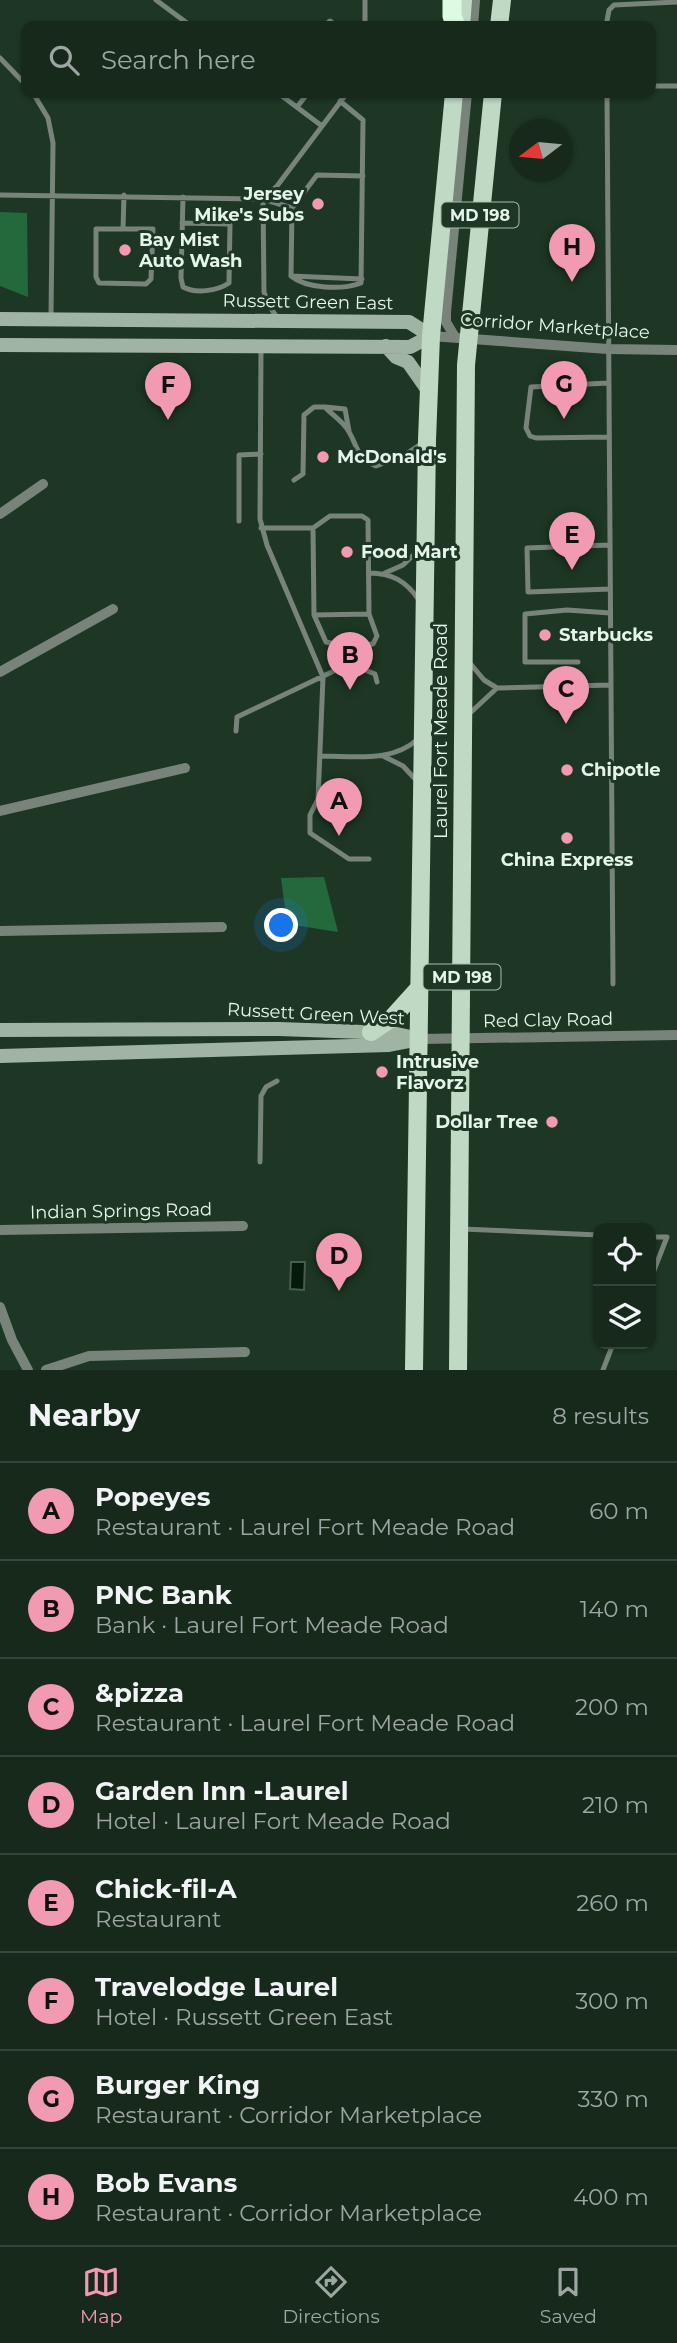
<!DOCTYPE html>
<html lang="en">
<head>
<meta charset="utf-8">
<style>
	:root { --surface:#16291b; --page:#1f3124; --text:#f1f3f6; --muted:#9ea6a3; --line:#35453a; --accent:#f19ab2 }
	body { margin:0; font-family:Montserrat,sans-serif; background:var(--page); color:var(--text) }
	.controls { position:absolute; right:21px; bottom:21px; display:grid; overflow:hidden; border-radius:14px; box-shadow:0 2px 5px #0004 }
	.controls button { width:63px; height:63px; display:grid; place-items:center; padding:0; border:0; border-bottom:2px solid var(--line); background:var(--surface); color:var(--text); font:35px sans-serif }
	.compass { position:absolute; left:509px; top:119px; width:63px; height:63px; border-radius:50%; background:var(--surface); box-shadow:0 2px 5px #0004; rotate:254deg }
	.you { position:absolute; left:282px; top:926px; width:24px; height:24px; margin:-18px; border:5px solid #fff; border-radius:50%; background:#1a73e8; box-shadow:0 0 0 10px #1a73e833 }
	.badge { display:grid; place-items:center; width:46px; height:46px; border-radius:50%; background:var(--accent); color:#111; font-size:23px; font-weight:700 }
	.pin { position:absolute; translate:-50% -58px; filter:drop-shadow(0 2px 4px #0008) }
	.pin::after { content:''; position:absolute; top:37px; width:24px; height:21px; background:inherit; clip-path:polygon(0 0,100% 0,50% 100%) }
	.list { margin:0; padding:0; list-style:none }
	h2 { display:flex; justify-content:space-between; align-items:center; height:91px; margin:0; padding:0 28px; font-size:30px }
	h2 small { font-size:23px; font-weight:400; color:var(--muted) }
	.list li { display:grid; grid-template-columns:46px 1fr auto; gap:21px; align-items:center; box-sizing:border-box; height:98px; padding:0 28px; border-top:2px solid var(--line) }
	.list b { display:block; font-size:26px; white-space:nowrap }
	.list p { margin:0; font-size:23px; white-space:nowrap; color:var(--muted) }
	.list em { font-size:23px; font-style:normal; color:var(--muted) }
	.icon { flex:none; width:38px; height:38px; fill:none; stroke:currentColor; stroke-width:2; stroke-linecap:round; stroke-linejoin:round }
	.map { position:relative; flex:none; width:677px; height:1370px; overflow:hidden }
	.search { position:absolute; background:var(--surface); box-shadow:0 2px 5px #0004; left:21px; right:21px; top:21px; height:77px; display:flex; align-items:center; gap:18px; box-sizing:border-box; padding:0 24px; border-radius:14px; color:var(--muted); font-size:26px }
	.sheet { height:875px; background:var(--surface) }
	nav { display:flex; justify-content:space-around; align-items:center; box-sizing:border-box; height:98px; border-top:2px solid var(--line); background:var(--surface); font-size:19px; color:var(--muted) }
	nav a { display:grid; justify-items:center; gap:4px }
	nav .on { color:var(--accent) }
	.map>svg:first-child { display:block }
</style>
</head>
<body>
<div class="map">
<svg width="677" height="1370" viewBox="0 0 677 1370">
	<rect width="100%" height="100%" fill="#1d3724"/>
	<!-- green -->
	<path fill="#24693c" d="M 0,212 L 27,213 L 28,297 L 0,286 Z
		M 324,877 L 338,932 L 287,924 L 281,878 Z"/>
	<!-- water -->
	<path fill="#051a0b" stroke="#485c4e" stroke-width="2" d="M 291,1262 L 305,1262 L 304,1290 L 290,1289 Z"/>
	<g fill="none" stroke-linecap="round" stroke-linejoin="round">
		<!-- lane -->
		<path stroke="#78847a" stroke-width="5" d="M 156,0 L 191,26
			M 324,26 L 330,21 L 336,26
			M 365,26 L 365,0
			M 606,26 L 609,10 L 614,5 L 677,2
			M 0,58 L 26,85
			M 651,86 L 677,86
			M 33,93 L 48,118 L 53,143 L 51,316
			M 278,93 L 322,126
			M 607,93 L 613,984
			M 297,107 L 308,93
			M 0,195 L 263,199 L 277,186 L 347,93
			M 182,223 L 230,224 L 229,283 C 217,291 196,294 183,287 L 181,278 L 183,197
			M 96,229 L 153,229 L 151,279 L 146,284 L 99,283 L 96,277 Z
			M 123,229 L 124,195
			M 291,276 C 307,289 342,290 361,283 L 363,120 L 340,101
			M 291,276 L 292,208 L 317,175 L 363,176
			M 291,276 L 362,279
			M 278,319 L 268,304 L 264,292 L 263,199 L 292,208
			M 261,348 L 260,519 L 267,545 L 323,677 L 318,799 L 310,815 L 310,833 L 349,859 L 369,859
			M 608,383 L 531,387 L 526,428 L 530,436 L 536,438 L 609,437
			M 325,407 L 345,409 L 349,431
			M 294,480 L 303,474 L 304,415 L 314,407 L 325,407 C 332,415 344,422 349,432 C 358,447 357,459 376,466 L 403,456 L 424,442
			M 330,516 L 362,516 L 368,520 L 369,614 L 314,615 L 313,528 Z
			M 239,521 L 239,455 L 261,454
			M 261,528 L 313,528
			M 609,545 L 527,548 L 528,592 L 610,589
			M 369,573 C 392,573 406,581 419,600
			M 385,573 L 403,565 L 422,547
			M 314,615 L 326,642 L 340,645
			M 360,645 L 373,644 L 377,636 L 369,614
			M 469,662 L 484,680 L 497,688
			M 578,662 L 525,662 L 525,614 L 567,610 L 610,613
			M 469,714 L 497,688 L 610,685
			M 236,731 L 237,717 L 336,670 L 365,670 L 375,674 L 377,682
			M 321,756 C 354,756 392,763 418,739
			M 383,756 L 403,766 L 417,781
			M 260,1162 L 261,1096 L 266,1087 L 277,1081
			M 462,1229 L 598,1235
			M 651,1237 L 667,1237 L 651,1278
			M 603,1370 L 613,1344"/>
		<!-- street -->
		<path stroke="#78847a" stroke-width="10" d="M 473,26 L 475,0
			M 431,336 L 608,349 L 677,350
			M 455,337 L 446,322 L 446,312 L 467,93
			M 0,514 L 43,484
			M 0,672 L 113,609
			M 0,811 L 185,768
			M 0,931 L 222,927
			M 420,1039 L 677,1035
			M 0,1230 L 243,1226
			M 0,1307 L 12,1340 L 28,1370
			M 46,1370 L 89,1356 L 245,1352"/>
		<!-- secondary -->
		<path stroke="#a0b4a4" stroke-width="14" d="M 0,319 L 409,322 L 431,336 L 410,347 L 0,345
			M 386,346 L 396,357 L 408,362 L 429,392
			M 0,1030 L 279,1029 L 392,1033 L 420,1039
			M 0,1056 L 389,1045 L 415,1040"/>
		<!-- primary -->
		<path stroke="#bfd9c5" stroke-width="18" d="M 461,26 L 463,0
			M 499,26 L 502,0
			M 371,1032 L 392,1018 L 420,987
			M 414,1370 L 427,440 L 431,336 L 454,93
			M 458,1370 L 466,365 L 493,93"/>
		<!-- highway -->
		<path stroke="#dcfbe2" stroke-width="19" d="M 452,0 L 452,16 L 456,26"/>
	</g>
	<!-- markers -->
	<g fill="#f19ab2" stroke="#1d3724" stroke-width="2.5">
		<circle cx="318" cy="204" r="7"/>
		<circle cx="125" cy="250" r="7"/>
		<circle cx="323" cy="457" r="7"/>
		<circle cx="347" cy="552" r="7"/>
		<circle cx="545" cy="635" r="7"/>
		<circle cx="567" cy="770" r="7"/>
		<circle cx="567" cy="838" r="7"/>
		<circle cx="382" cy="1072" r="7"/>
		<circle cx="552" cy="1122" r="7"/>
	</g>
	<g text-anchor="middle" stroke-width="6" stroke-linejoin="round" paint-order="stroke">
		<!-- shield labels -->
		<g fill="#1d3724" stroke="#aabcae" stroke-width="2">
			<rect x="441.5" y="202.5" width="77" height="25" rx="5"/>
			<rect x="423.5" y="964.5" width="77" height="25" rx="5"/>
		</g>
		<g font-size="16" font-weight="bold" fill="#e6f5e9">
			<text x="480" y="221">MD 198</text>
			<text x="462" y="983">MD 198</text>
		</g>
		<!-- poi labels -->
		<g font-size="18" font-weight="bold" fill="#e6f5e9" stroke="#1d3724" text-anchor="start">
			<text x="304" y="200" text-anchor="end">Jersey<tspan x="304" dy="21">Mike's Subs</tspan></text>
			<text x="139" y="246">Bay Mist<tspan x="139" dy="21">Auto Wash</tspan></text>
			<text x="337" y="463">McDonald's</text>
			<text x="361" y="558">Food Mart</text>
			<text x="559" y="641">Starbucks</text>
			<text x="581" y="776">Chipotle</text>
			<text x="567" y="866" text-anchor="middle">China Express</text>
			<text x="396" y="1068">Intrusive<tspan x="396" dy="21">Flavorz</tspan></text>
			<text x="538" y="1128" text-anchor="end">Dollar Tree</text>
		</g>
		<!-- street labels -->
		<g font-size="18" fill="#e6f5e9" stroke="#1d3724">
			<text transform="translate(308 302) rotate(1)" y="6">Russett Green East</text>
			<text transform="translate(555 326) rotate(4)" y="6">Corridor Marketplace</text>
			<text transform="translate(441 731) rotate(-90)" y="6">Laurel Fort Meade Road</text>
			<text transform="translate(316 1014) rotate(3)" y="6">Russett Green West</text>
			<text transform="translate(548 1020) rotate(-1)" y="6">Red Clay Road</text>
			<text transform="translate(121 1211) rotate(-1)" y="6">Indian Springs Road</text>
		</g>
	</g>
</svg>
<div class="controls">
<button><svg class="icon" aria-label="locate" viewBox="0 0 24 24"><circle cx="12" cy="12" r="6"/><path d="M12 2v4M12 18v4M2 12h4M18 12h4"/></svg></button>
<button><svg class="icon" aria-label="layers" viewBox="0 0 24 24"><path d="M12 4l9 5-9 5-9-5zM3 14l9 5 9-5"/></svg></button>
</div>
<svg class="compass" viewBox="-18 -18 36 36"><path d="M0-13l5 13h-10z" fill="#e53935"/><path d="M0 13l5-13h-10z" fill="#9ea6a3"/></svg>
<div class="you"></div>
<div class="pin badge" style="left:339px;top:836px">A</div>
<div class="pin badge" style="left:350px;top:690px">B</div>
<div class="pin badge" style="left:566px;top:724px">C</div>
<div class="pin badge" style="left:339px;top:1291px">D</div>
<div class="pin badge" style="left:572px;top:570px">E</div>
<div class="pin badge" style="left:168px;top:420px">F</div>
<div class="pin badge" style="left:564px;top:419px">G</div>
<div class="pin badge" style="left:572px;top:282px">H</div>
<div class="search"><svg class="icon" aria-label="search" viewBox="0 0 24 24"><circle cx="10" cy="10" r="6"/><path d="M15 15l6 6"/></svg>Search here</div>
</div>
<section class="sheet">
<h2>Nearby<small>8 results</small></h2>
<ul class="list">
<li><span class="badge">A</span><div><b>Popeyes</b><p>Restaurant · Laurel Fort Meade Road</p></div><em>60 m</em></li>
<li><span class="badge">B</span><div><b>PNC Bank</b><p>Bank · Laurel Fort Meade Road</p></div><em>140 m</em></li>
<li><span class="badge">C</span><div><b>&amp;pizza</b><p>Restaurant · Laurel Fort Meade Road</p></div><em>200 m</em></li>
<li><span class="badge">D</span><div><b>Garden Inn -Laurel</b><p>Hotel · Laurel Fort Meade Road</p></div><em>210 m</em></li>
<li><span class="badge">E</span><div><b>Chick-fil-A</b><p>Restaurant</p></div><em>260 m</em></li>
<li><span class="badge">F</span><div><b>Travelodge Laurel</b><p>Hotel · Russett Green East</p></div><em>300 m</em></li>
<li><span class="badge">G</span><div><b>Burger King</b><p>Restaurant · Corridor Marketplace</p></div><em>330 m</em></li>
<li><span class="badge">H</span><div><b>Bob Evans</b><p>Restaurant · Corridor Marketplace</p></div><em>400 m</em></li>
</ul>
</section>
<nav>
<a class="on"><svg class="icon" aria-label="map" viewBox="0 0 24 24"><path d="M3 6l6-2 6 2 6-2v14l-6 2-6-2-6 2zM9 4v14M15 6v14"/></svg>Map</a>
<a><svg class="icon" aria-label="directions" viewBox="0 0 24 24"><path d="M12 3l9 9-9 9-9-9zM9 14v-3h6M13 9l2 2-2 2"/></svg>Directions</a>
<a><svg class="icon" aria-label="saved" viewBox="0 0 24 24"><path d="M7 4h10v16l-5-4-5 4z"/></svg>Saved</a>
</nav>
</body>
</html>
